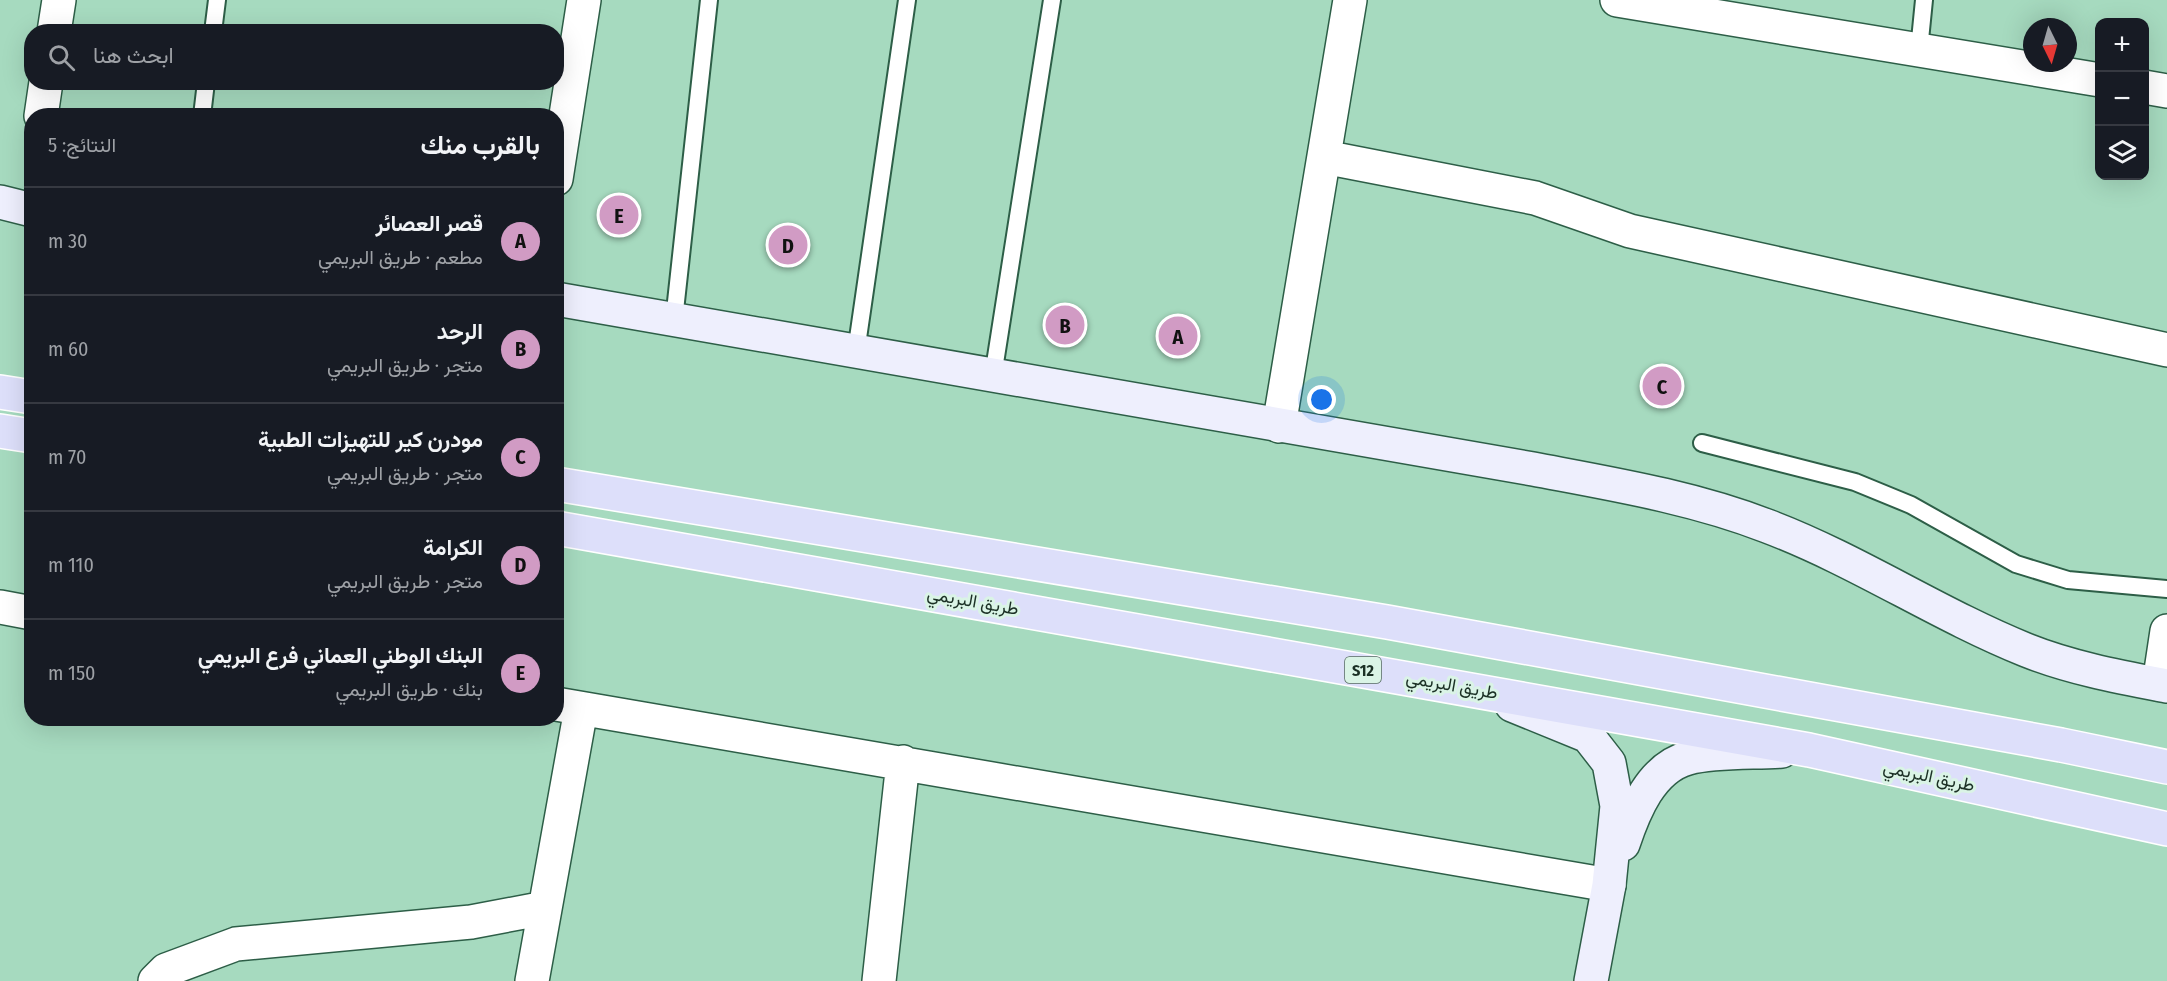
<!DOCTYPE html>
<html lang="ar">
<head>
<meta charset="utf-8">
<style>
	:root { --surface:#171b24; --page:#242831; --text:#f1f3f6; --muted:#9ea1a6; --line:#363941; --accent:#d19bc4 }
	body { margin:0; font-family:"Fira Sans Condensed",Vazirmatn,sans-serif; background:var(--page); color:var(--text); direction:rtl }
	.controls { position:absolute; right:18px; top:18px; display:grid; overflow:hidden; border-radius:12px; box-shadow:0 6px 24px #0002 }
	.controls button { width:54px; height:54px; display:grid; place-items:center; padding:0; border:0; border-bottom:2px solid var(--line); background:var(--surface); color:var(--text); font:30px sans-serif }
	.compass { position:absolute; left:2023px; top:18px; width:54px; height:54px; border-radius:50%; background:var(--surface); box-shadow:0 6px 24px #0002; rotate:175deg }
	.you { position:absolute; left:1322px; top:400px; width:21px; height:21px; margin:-15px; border:4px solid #fff; border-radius:50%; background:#1a73e8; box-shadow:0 0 0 9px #1a73e833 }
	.badge { display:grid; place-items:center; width:39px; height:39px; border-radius:50%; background:var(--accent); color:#111; font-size:20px; font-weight:700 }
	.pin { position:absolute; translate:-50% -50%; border:3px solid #fff; box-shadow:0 2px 6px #0006 }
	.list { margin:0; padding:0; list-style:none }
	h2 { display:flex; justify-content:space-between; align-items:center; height:78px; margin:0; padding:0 24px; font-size:26px }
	h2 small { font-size:20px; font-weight:400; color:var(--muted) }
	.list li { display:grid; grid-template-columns:39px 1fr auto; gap:18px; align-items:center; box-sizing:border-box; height:108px; padding:0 24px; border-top:2px solid var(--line) }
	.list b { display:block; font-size:22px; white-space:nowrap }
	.list p { margin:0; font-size:20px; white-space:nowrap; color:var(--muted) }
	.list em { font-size:20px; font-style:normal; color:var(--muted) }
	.icon { flex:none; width:33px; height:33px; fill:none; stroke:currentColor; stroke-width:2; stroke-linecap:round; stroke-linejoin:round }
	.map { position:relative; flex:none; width:2167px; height:981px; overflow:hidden; direction:ltr }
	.search { position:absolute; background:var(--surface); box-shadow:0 6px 24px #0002; left:24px; top:24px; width:540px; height:66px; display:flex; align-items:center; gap:15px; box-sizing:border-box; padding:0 21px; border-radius:24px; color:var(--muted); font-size:22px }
	.panel { position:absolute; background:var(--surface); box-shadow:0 6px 24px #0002; left:24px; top:108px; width:540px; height:618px; border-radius:24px; direction:rtl }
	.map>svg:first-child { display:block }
</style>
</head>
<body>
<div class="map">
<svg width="2167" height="981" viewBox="0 0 2167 981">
	<rect width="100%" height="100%" fill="#a6dabf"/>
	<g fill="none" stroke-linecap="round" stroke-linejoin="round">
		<!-- lane casing -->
		<g stroke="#2d5e47" stroke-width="20">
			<path id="lane" d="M 213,32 L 217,0
				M 1919,50 L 1924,0
				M 202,116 L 206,82
				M 674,320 L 709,0
				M 856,352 L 907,0
				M 993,376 L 1052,0
				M 1702,443 L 1855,482 L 1911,505 L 2016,564 L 2068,580 L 2167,589"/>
		</g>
		<!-- street casing -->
		<g stroke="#2d5e47" stroke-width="36">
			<path id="street" d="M 1617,0 L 2100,80
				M 54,32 L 59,0
				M 2144,87 L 2167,91
				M 41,116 L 46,82
				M 1324,157 L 1535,198 L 1630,231 L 2167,350
				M 556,179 L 584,0
				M 1279,426 L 1350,0
				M 0,607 L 32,613
				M 2159,684 L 2167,631
				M 556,704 L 1609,885
				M 155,981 L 166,970 L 236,944 L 471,922 L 545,908
				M 532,981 L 581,709
				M 879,981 L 903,762"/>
		</g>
		<!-- secondary casing -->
		<g stroke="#2d5e47" stroke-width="36">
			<path id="secondary" d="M 0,202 L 32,210
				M 556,299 L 1533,469 C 1612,484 1692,497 1767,526 C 1857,560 1937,614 2026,650 C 2071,668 2120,677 2167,686
				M 1512,705 L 1588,736 L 1609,763 L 1617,806 L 1609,885 L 1591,981
				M 1623,844 C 1634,811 1651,768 1688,758 C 1715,751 1754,753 1782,751"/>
		</g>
		<!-- primary casing -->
		<g stroke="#fff" stroke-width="36">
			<path id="primary" d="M 0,392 L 32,397
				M 0,431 L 32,436
				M 556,484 L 1387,622 L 2061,745 L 2167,767
				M 556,528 L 1809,750 L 2167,829"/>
		</g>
		<!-- lane -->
		<use href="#lane" stroke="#fff" stroke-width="16"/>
		<!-- street -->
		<use href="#street" stroke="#fff" stroke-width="33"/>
		<!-- secondary -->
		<use href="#secondary" stroke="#eeeffd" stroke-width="33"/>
		<!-- primary -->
		<use href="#primary" stroke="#dddffa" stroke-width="33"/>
	</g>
	<g text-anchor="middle" stroke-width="6" stroke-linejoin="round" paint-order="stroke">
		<!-- shield labels -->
		<rect fill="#daf4e6" stroke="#546b5f" stroke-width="1.5" x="1345" y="657" width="36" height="26" rx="4.5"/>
		<g font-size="16" font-weight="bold" fill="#1b3025">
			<text x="1363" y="676">S12</text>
		</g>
		<!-- street labels -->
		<g font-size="18" fill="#1b3025" stroke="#daf4e6">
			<text transform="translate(973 601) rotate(10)" y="6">طريق البريمي</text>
			<text transform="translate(1452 685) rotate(10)" y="6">طريق البريمي</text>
			<text transform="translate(1929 776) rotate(12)" y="6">طريق البريمي</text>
		</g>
	</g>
</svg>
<div class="controls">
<button>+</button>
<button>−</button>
<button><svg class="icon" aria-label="layers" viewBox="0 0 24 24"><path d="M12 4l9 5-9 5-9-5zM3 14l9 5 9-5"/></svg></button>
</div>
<svg class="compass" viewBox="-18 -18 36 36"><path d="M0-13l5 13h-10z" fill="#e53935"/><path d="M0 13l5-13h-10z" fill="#9ea1a6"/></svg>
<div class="you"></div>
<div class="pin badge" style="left:1178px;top:336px">A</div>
<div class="pin badge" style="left:1065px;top:325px">B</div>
<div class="pin badge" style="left:1662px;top:386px">C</div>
<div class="pin badge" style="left:788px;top:245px">D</div>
<div class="pin badge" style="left:619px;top:215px">E</div>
<div class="search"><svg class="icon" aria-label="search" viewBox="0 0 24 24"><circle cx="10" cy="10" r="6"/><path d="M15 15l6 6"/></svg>ابحث هنا</div>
<section class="panel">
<h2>بالقرب منك<small>النتائج: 5</small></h2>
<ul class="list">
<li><span class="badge">A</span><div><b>قصر العصاىٔر</b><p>مطعم · طريق البريمي</p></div><em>30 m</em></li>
<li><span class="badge">B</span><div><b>الرحد</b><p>متجر · طريق البريمي</p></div><em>60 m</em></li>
<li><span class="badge">C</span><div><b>مودرن كير للته‍يزات الطبية</b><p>متجر · طريق البريمي</p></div><em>70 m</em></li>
<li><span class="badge">D</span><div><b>الكرامة</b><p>متجر · طريق البريمي</p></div><em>110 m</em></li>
<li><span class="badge">E</span><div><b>البنك الوطني العماني فرع البريمي</b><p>بنك · طريق البريمي</p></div><em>150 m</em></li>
</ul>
</section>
</div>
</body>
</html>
